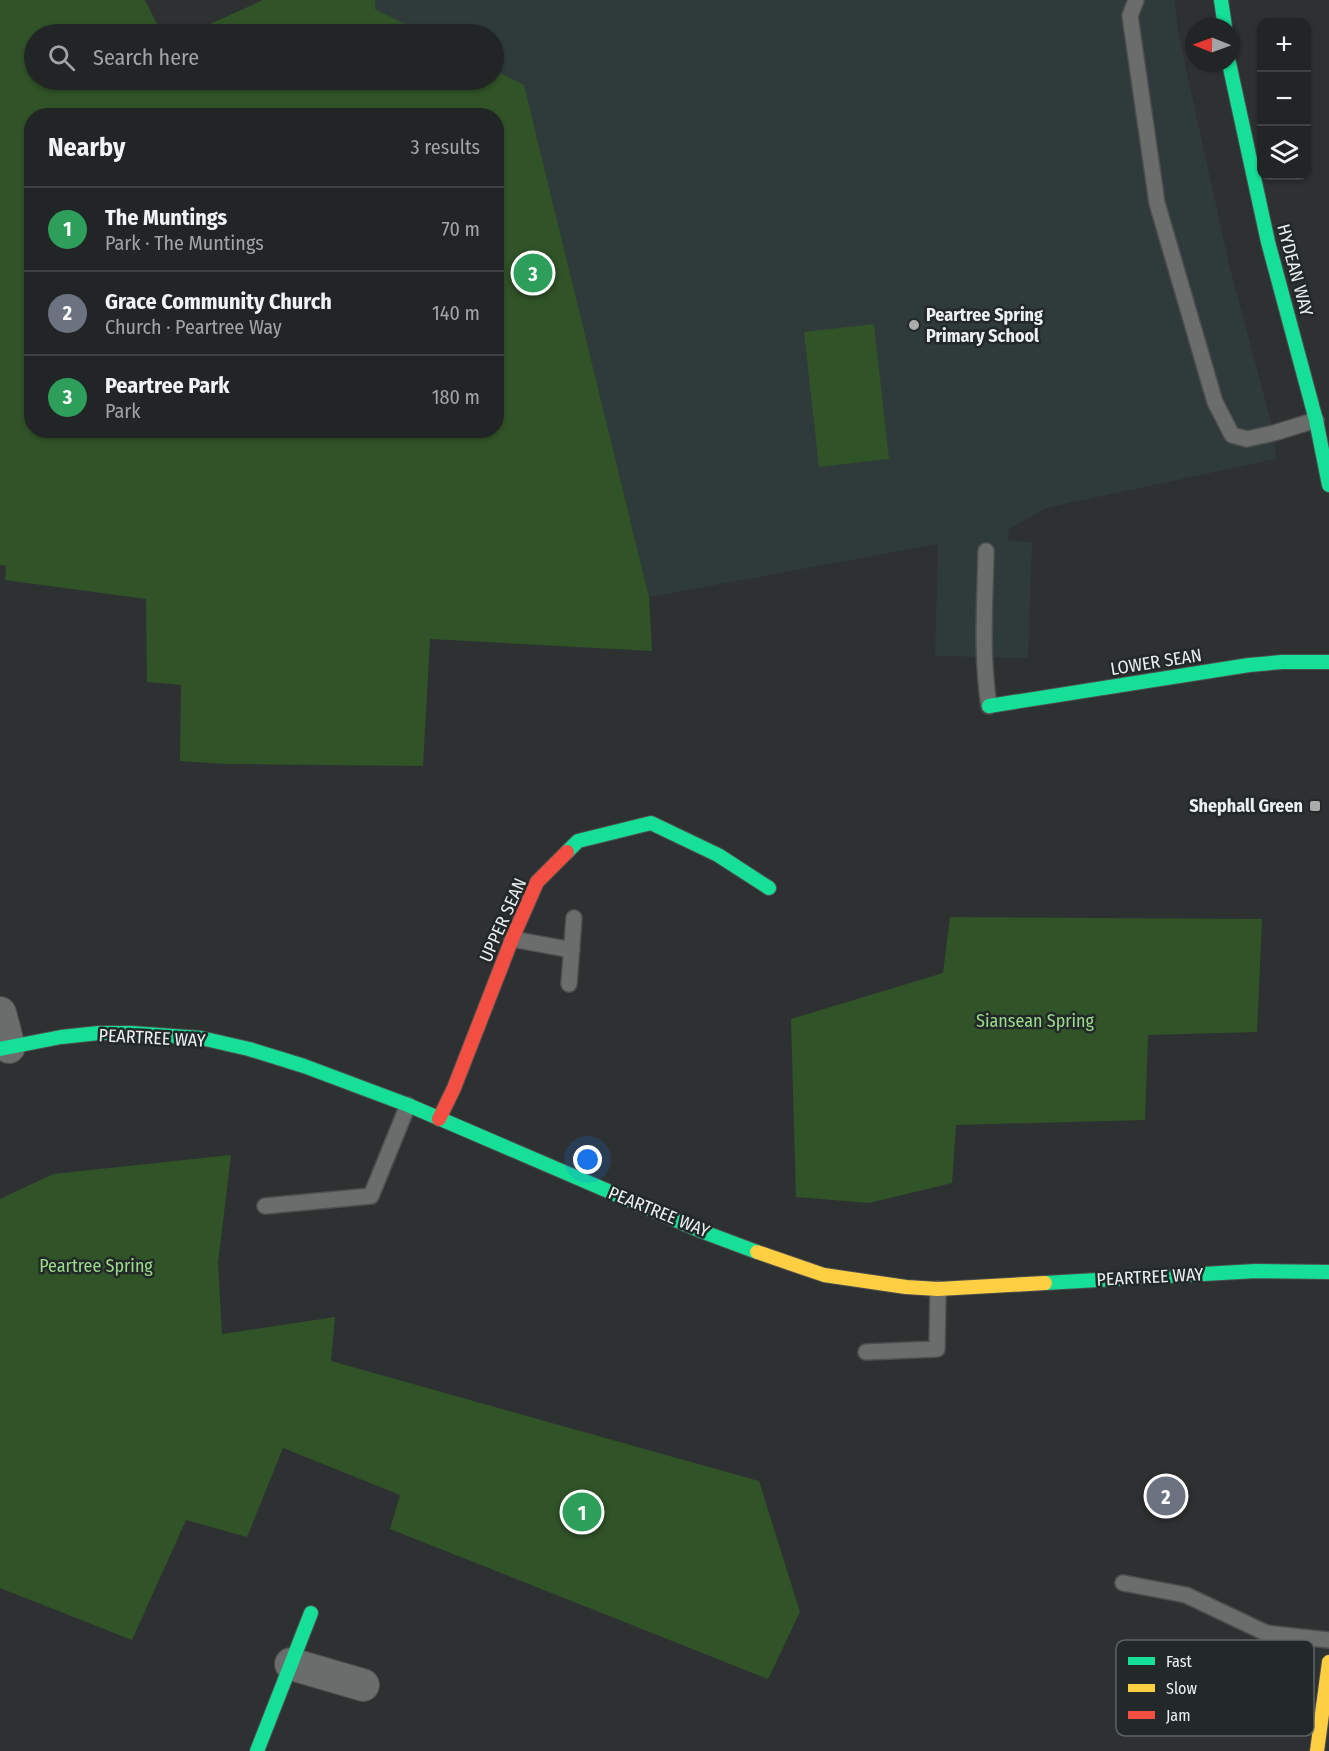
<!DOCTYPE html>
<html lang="en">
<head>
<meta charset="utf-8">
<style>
	:root { --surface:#222525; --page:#2a2d2d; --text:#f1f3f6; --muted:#a2a5a7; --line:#3f4242; --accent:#aaacac }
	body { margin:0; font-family:"Fira Sans Condensed",sans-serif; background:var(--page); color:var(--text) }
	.controls { position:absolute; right:18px; top:18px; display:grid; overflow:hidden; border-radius:12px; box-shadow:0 2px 4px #0004 }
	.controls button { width:54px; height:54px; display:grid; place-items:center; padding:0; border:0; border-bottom:2px solid var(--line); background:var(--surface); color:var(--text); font:30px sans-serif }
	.compass { position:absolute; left:1185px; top:18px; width:54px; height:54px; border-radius:50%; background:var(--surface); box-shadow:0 2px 4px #0004; rotate:271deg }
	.you { position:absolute; left:588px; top:1160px; width:21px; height:21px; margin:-15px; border:4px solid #fff; border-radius:50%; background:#1a73e8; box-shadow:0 0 0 9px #1a73e833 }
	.badge { display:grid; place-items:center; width:39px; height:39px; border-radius:50%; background:var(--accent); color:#fff; font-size:20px; font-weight:700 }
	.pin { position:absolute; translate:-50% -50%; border:3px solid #fff; box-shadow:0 2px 6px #0006 }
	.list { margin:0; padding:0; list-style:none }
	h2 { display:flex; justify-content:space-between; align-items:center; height:78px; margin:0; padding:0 24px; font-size:26px }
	h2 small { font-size:20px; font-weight:400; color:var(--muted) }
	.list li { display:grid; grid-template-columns:39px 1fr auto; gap:18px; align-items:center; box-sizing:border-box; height:84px; padding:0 24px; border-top:2px solid var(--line) }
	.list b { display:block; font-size:22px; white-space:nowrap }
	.list p { margin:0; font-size:20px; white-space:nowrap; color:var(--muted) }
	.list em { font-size:20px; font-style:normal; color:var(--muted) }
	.icon { flex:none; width:33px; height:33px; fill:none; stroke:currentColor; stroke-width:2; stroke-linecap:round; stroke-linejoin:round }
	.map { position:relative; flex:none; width:1329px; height:1751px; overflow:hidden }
	.search { position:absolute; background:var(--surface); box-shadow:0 2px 4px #0004; left:24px; top:24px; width:480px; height:66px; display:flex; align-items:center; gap:15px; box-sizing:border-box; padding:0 21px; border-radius:33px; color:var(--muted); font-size:22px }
	.panel { position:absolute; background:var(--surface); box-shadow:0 2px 4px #0004; left:24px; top:108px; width:480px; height:330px; border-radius:24px }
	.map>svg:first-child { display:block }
</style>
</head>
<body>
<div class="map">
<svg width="1329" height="1751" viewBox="0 0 1329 1751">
	<rect width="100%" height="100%" fill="#2e3131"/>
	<!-- built -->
	<path fill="#2f3b3a" d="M 375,0 L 1175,0 L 1178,32 L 1229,264 L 1274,433 L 1276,459 L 1046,508 L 1009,529 L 1008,541 L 1032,542 L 1028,658 L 935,656 L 938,544 L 649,597 L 524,86 L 494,70 L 494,34 L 425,34 L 375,9 Z"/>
	<!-- green -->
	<path fill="#315328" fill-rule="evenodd" d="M 0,0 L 145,0 L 162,34 L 34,34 L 34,80 L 494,80 L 494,70 L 524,85 L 649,597 L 652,651 L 430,639 L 423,766 L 226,764 L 180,761 L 181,685 L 147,682 L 146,599 L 5,580 L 6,566 L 0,565 ZM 32,116 L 496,116 L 496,430 L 32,430 Z
		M 263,0 L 375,0 L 375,9 L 425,34 L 188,34 Z
		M 874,324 L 889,459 L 819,467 L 804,332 Z
		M 950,917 L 1262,919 L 1257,1032 L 1148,1035 L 1145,1120 L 956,1125 L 952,1183 L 869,1203 L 796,1197 L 791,1019 L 943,973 Z
		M 231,1155 L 218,1263 L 222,1334 L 335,1317 L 331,1361 L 759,1481 L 800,1612 L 768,1679 L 390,1529 L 400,1495 L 283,1448 L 247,1537 L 186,1520 L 132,1640 L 0,1588 L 0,1199 L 53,1174 Z"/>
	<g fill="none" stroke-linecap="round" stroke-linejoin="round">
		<!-- lane casing -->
		<g stroke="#4d4f4f" stroke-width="18">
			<path id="lane" d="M 1136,0 L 1130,16 L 1157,203 L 1215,402 L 1232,435 L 1247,439 L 1274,433 L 1316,420
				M 986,551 C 985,604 981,655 989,706
				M 512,939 L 572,950
				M 569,984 L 574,918
				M 265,1206 L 371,1196 L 408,1105
				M 866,1352 L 937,1349 L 938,1289
				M 1123,1583 L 1186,1595 L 1266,1633 L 1329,1640"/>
		</g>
		<!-- street casing -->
		<g stroke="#4d4f4f" stroke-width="34">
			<path id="street" d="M 0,1013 L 9,1047
				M 291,1664 L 363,1685"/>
		</g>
		<!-- fast casing -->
		<g stroke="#4d4f4f" stroke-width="16">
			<path id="fast" d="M 1221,0 L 1225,27
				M 1229,63 L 1268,242 L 1316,420 L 1329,485
				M 989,706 L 1249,665 L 1282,662 L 1329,662
				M 567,852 L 578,841 L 651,823 L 718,855 L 769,888
				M 0,1049 L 61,1037 L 99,1033 L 131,1033 L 201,1038 L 249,1049 L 304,1066 L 408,1105 L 701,1231 L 757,1252
				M 1045,1283 L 1256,1271 L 1329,1272
				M 257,1751 L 311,1613"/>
		</g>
		<!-- slow casing -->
		<g stroke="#4d4f4f" stroke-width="16">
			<path id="slow" d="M 757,1252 L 824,1275 L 906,1287 L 938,1289 L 1045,1283
				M 1317,1751 L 1329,1662"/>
		</g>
		<!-- jam casing -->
		<g stroke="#4d4f4f" stroke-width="16">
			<path id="jam" d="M 439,1119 L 454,1088 L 512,939 L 537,882 L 567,852"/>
		</g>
		<!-- lane -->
		<use href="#lane" stroke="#6b6c6c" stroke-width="15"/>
		<!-- street -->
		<use href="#street" stroke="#6b6c6c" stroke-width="32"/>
		<!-- fast -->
		<use href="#fast" stroke="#16e098" stroke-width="14"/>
		<!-- slow -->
		<use href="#slow" stroke="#ffcf43" stroke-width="14"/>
		<!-- jam -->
		<use href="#jam" stroke="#f24e42" stroke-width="14"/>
	</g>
	<!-- markers -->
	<g fill="#aaacac" stroke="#232828" stroke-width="2">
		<circle cx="914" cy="325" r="6"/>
		<rect x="1309" y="800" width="12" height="12" rx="3"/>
	</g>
	<g text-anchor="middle" stroke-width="5" stroke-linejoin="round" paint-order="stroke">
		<!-- street labels -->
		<g font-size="18" fill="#ecefef" stroke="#232828">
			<text transform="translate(1295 270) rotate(75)" y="6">HYDEAN WAY</text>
			<text transform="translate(1156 662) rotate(-9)" y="6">LOWER SEAN</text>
			<text transform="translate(503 920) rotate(-66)" y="6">UPPER SEAN</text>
			<text transform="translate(152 1038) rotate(3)" y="6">PEARTREE WAY</text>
			<text transform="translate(659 1212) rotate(22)" y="6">PEARTREE WAY</text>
			<text transform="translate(1150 1277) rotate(-3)" y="6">PEARTREE WAY</text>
		</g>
		<!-- poi labels -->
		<g font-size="18" font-weight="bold" fill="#ecefef" stroke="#232828" text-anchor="start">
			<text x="926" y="321">Peartree Spring<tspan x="926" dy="21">Primary School</tspan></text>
			<text x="1303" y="812" text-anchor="end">Shephall Green</text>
		</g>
		<!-- park labels -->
		<g font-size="18" fill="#9adc89" stroke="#232828">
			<text x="1035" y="1027">Siansean Spring</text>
			<text x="96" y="1272">Peartree Spring</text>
		</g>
	</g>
	<!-- legend -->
	<rect x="1116" y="1640" width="198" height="96" rx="9" fill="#232828" stroke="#5f6464" stroke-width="1.5"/>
	<rect x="1128" y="1657" width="27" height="8" fill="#16e098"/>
	<rect x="1128" y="1684" width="27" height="8" fill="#ffcf43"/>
	<rect x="1128" y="1711" width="27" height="8" fill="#f24e42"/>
	<g font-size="16" fill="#ecefef">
		<text x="1166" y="1667">Fast</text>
		<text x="1166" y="1694">Slow</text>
		<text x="1166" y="1721">Jam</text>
	</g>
</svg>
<div class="controls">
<button>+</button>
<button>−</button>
<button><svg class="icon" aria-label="layers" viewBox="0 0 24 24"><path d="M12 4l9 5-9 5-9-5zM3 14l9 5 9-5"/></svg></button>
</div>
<svg class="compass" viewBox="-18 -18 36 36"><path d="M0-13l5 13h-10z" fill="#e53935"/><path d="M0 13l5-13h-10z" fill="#a2a5a7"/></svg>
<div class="you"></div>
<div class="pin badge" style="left:582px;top:1512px;background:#2e9e5b">1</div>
<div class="pin badge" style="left:1166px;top:1496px;background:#6b7280">2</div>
<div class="pin badge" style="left:533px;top:273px;background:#2e9e5b">3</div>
<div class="search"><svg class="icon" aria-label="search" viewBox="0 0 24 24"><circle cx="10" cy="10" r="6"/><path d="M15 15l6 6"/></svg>Search here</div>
<section class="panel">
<h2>Nearby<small>3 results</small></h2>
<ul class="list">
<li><span class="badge" style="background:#2e9e5b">1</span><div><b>The Muntings</b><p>Park · The Muntings</p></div><em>70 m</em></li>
<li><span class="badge" style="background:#6b7280">2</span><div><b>Grace Community Church</b><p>Church · Peartree Way</p></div><em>140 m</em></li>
<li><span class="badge" style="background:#2e9e5b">3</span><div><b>Peartree Park</b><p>Park</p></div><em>180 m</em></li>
</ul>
</section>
</div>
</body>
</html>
